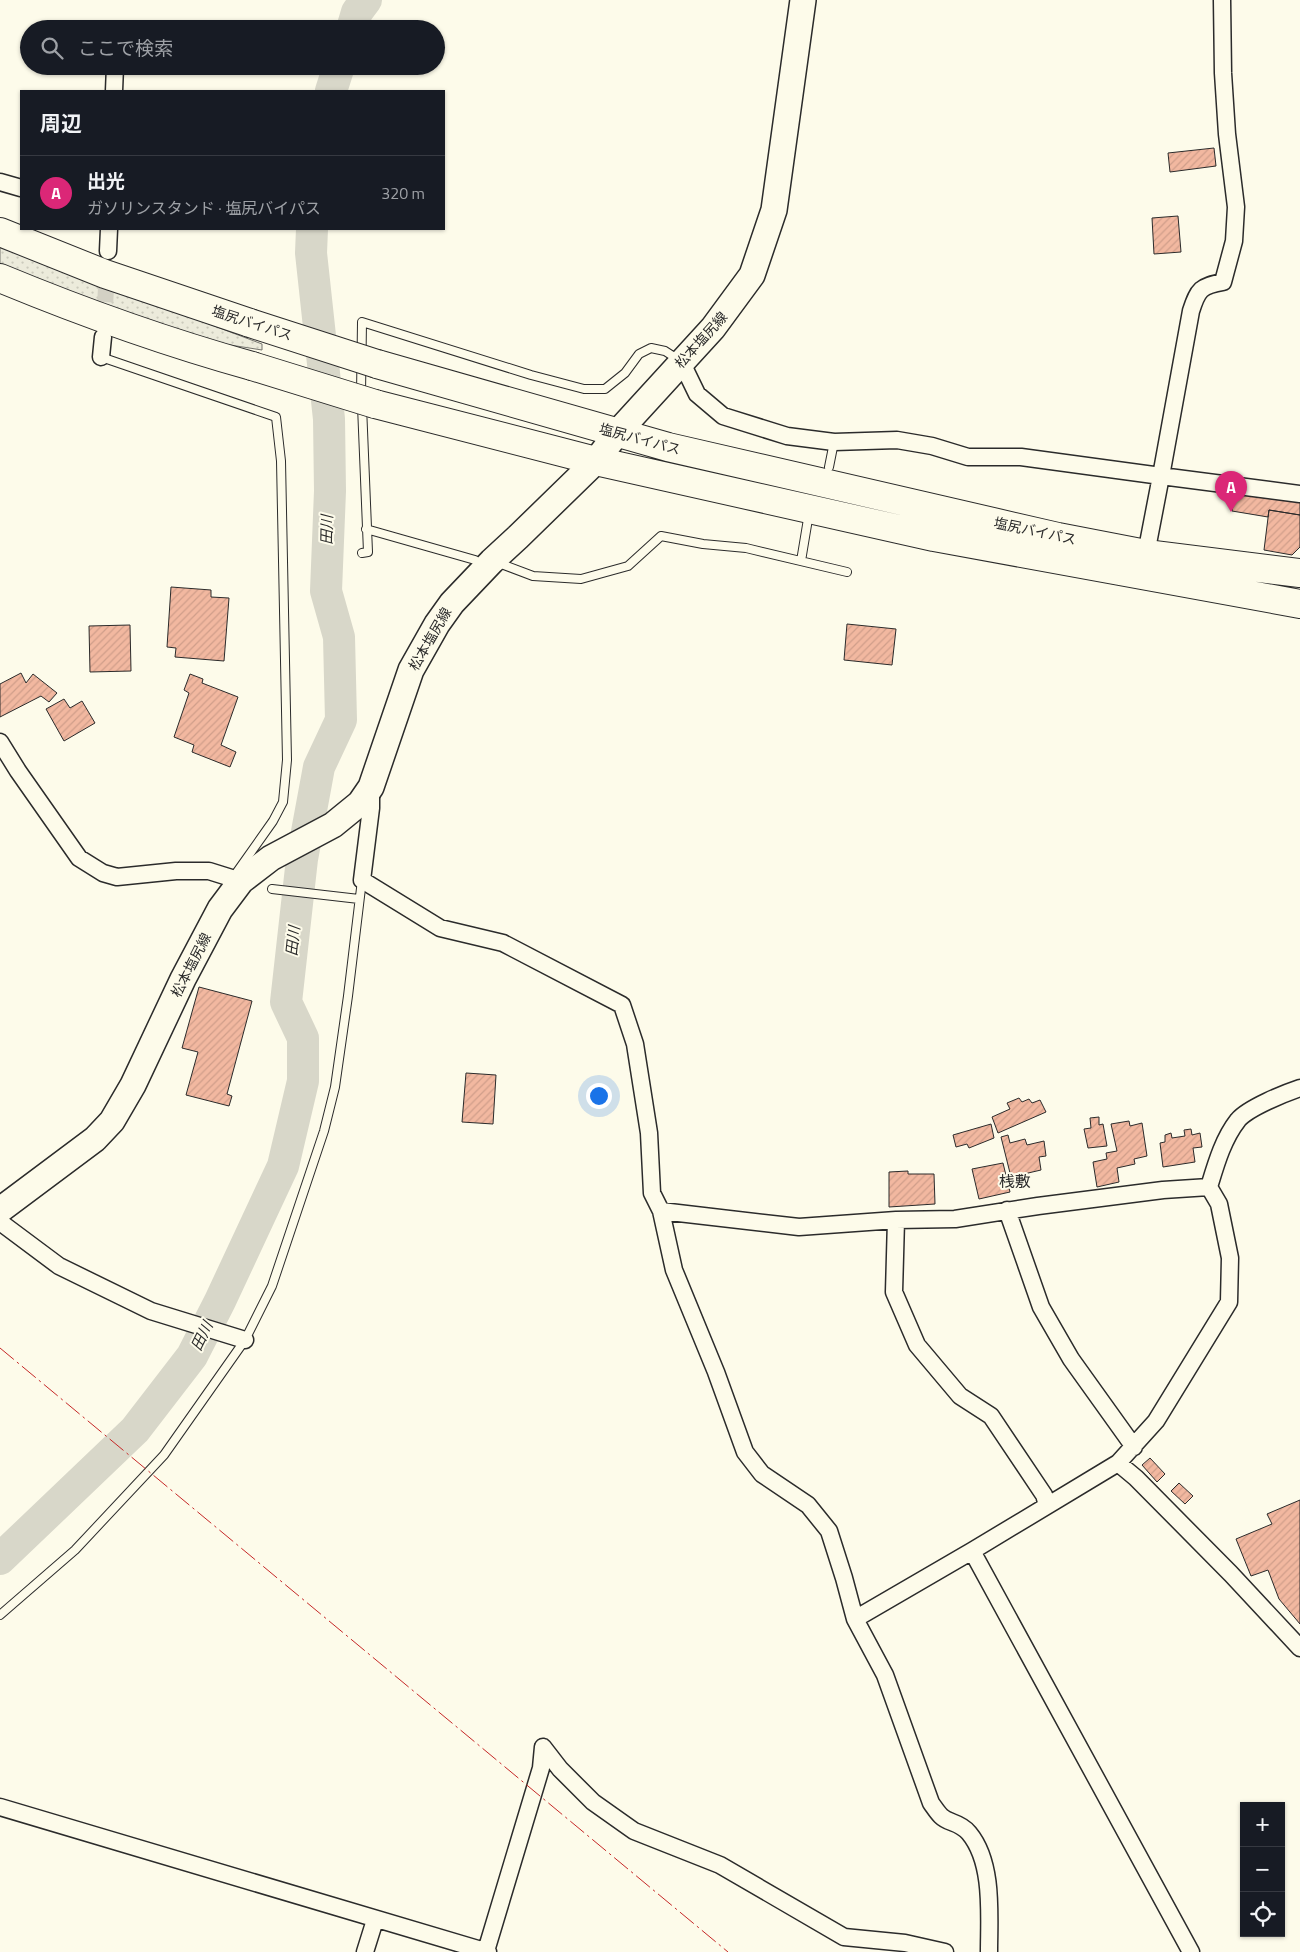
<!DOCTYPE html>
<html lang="ja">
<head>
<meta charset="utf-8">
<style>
	:root { --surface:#171b24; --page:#242831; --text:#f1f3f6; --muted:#9ea1a6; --line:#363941; --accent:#db2777 }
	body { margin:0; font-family:"Titillium Web","Noto Sans JP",sans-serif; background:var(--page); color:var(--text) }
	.controls { position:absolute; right:15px; bottom:15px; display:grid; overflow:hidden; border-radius:0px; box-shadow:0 1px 4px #0004 }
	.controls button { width:45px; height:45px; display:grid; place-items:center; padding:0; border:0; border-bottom:1px solid var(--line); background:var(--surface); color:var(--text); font:25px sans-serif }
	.you { position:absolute; left:598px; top:1095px; width:18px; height:18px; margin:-12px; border:4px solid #fff; border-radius:50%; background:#1a73e8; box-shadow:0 0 0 8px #1a73e833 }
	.badge { display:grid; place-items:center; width:32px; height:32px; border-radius:50%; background:var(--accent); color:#fff; font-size:16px; font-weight:700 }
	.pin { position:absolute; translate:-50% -41px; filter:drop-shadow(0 1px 2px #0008) }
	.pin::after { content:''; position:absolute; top:26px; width:18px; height:15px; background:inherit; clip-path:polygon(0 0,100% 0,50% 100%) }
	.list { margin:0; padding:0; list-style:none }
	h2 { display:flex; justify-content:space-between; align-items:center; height:65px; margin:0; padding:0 20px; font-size:21px }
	h2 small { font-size:16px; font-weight:400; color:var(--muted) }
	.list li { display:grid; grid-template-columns:32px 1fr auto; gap:15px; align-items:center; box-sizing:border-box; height:75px; padding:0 20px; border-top:1px solid var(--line) }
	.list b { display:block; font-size:19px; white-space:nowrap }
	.list p { margin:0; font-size:16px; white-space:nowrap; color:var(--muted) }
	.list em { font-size:16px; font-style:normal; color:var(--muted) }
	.icon { flex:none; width:28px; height:28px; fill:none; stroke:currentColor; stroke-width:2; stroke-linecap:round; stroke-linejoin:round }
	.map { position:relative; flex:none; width:1300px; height:1952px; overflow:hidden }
	.search { position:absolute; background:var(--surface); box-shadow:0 1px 4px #0004; left:20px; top:20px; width:425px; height:55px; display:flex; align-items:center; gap:12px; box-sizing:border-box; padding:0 18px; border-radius:28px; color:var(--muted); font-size:19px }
	.panel { position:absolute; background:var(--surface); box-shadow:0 1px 4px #0004; left:20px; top:90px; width:425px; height:140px; border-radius:0px }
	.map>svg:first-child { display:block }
</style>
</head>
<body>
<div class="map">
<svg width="1300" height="1952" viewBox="0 0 1300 1952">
	<defs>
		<pattern id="grass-dots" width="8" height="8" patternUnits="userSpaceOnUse" patternTransform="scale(1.25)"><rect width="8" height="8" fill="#ecebdb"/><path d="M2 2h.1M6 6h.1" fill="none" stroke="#cbcabc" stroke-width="1.8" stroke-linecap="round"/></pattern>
		<pattern id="building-hatch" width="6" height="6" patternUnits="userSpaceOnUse" patternTransform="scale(1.25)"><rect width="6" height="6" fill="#f2b8a0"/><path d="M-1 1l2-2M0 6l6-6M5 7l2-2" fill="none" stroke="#d09e8a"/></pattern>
	</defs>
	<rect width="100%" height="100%" fill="#fdfbea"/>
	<!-- grass -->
	<path fill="url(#grass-dots)" stroke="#74746e" d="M 0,245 L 262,344 L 262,350 L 211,342 L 119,312 L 0,266 Z"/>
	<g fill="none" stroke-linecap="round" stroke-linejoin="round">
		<!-- river -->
		<path stroke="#d8d7c9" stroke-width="32" d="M 352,29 L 357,12 L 366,0
			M 331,91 L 339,66
			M 0,1559 L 135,1430 L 192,1356 L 220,1301 L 283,1166 L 303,1081 L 303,1038 L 286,1002 L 302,859 L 319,767 L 341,720 L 339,637 L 326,591 L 330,491 L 329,419 L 311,253 L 312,229"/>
	</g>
	<!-- building -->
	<path fill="url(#building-hatch)" stroke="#2b2b2b" d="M 1214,148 L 1216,166 L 1170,172 L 1168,153 Z
		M 1178,216 L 1181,252 L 1154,254 L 1152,218 Z
		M 1236,488 L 1300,499 L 1300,515 L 1269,510 L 1268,517 L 1232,511 Z
		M 1269,510 L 1300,515 L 1300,547 L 1292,555 L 1264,550 Z
		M 171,587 L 211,590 L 211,597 L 229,598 L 224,661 L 175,657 L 176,648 L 167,647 Z
		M 847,624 L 896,629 L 892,665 L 844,660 Z
		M 130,625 L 131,671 L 90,672 L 89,626 Z
		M 21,673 L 26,683 L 33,674 L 57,693 L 49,702 L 41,696 L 0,717 L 0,684 Z
		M 190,674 L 203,679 L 202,683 L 238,697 L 221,745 L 236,752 L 230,767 L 192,752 L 194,745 L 174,737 L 189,693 L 184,690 Z
		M 64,699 L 70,708 L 82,701 L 95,723 L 64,741 L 46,709 Z
		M 199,987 L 252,1001 L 227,1094 L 232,1096 L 229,1106 L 186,1095 L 198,1052 L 182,1048 Z
		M 466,1073 L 496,1075 L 493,1124 L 462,1122 Z
		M 1019,1098 L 1022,1102 L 1029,1099 L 1032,1103 L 1040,1100 L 1046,1112 L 998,1133 L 992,1117 L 1010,1109 L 1007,1103 Z
		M 1099,1117 L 1099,1125 L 1103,1124 L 1107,1146 L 1088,1148 L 1084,1129 L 1091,1128 L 1090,1118 Z
		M 1129,1121 L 1130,1126 L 1142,1123 L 1147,1156 L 1134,1159 L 1135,1164 L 1117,1168 L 1119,1182 L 1097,1187 L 1093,1162 L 1107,1159 L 1106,1153 L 1117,1151 L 1111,1124 Z
		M 991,1124 L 994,1138 L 969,1148 L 967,1144 L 956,1147 L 953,1135 Z
		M 1191,1129 L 1192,1135 L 1200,1133 L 1202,1147 L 1193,1148 L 1195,1162 L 1163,1167 L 1160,1143 L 1165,1142 L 1165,1135 L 1171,1133 L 1172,1138 L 1185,1136 L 1184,1130 Z
		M 1008,1135 L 1010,1143 L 1025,1139 L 1027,1145 L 1044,1141 L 1046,1156 L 1039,1157 L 1041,1170 L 1011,1177 L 1001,1137 Z
		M 1003,1163 L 1010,1192 L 979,1199 L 972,1169 Z
		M 908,1171 L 908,1174 L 934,1174 L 935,1204 L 889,1207 L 889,1172 Z
		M 1150,1458 L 1165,1474 L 1157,1482 L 1142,1465 Z
		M 1179,1483 L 1193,1496 L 1185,1504 L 1171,1491 Z
		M 1300,1500 L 1300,1624 L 1279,1599 L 1268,1570 L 1251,1576 L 1236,1539 L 1272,1524 L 1267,1514 Z"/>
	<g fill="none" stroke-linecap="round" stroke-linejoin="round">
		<!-- minor-tunnel -->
		<path stroke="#d3d1c4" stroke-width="16" stroke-dasharray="16 8" stroke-linecap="butt" d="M 104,326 L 107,268"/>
		<!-- service casing -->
		<g stroke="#2b2b2b" stroke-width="10">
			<path id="service" d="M 101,357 L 276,417 L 281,461 L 287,760 L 283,802 L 273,821 L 237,872
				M 361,394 L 362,322 L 531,375 L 584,389 L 605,389 L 625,373 L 639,354 L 651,348 L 665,351 L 679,360
				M 829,467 L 834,442
				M 366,529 L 475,560 L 482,568
				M 362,553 L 368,552 L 362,406
				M 801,561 L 809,513
				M 496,562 L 533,576 L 581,579 L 628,566 L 661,536 L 703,544 L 746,548 L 847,572
				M 272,889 L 359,899
				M 0,1615 L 75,1550 L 164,1455 L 245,1340 L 272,1286 L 324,1131 L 335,1087 L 348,996 L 362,880"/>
		</g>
		<!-- minor casing -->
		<g stroke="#2b2b2b" stroke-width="19">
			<path id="minor" d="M 114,91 L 115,66
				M 0,182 L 21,188
				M 108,251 L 109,229
				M 101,357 L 103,337
				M 681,361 L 697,394 L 723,416 L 787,436 L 834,442 L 897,440 L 932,446 L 968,457 L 1021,457 L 1161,476 L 1191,311 C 1198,289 1201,286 1223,282 L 1234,241 L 1236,207 L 1227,134 L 1223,73 L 1222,0
				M 1146,554 L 1161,476 L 1300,494
				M 0,742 L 18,771 L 79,858 L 103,873 L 117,877 L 176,871 L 209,871 L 241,881
				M 371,789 L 371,808 L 362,880 L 440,928 L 503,943 L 622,1005 L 635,1044 L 649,1133 L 652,1193 L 661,1211 L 674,1270 L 716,1372 L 745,1452 L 762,1474 L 808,1505 L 829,1531 L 844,1578 L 855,1619 L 885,1675 L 931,1803 C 934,1807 937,1812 941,1816 C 949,1824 959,1821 969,1833 C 994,1863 989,1916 989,1952
				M 1209,1187 C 1216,1164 1223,1139 1238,1120 C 1248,1108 1285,1093 1300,1088
				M 1007,1210 L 1041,1307 L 1071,1359 L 1134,1447
				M 661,1211 L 799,1227 L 896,1220 L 955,1219 L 1038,1206 L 1163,1190 L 1209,1187
				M 896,1220 L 894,1292 L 917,1345 L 960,1396 L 991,1416 L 1044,1495 L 1047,1505
				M 0,1222 L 59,1266 L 151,1311 L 245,1340
				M 1118,1463 L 1136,1478 L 1231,1574 L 1300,1648
				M 972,1551 L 1191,1952
				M 855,1619 L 972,1551 L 1118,1463 L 1156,1421 L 1229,1302 L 1230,1258 L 1219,1204 L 1209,1187
				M 543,1747 L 560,1769 L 593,1802 L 634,1831 L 720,1865 L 844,1937 L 905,1943 L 945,1952
				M 0,1807 L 488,1952
				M 486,1951 L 541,1768 L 543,1747
				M 365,1952 L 375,1920"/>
		</g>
		<!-- primary casing -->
		<g stroke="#2b2b2b" stroke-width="28">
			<path id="primary" d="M 0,1210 L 95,1139 L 112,1121 L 133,1085 L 183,979 L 220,909 L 241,881 L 271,858 L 333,825 L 360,803 L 371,787 L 411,670 L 437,624 L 452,603 L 492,561 L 518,537 L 596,461 L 617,433 L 713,328 L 752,275 L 774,210 L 803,0"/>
		</g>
		<!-- trunk casing -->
		<g stroke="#2b2b2b" stroke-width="30">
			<path id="trunk" d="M 0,232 L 105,274 L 250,323
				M 0,278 C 82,312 166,342 252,366
				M 377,364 L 668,447 L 1058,537 L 1146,554 L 1300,573
				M 375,404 L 596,461 L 934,537 L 1300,604"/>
		</g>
		<!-- service -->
		<use href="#service" stroke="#fdfbea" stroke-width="8"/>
		<!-- minor -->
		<use href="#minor" stroke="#fdfbea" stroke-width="16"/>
		<!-- primary -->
		<use href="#primary" stroke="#fdfbea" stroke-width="25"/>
		<!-- trunk -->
		<use href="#trunk" stroke="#fdfbea" stroke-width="28"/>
		<!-- trunk-bridge casing -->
		<g stroke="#2b2b2b" stroke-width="30" stroke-linecap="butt">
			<path id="trunk-bridge" d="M 250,323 L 377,364
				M 252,366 L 375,404"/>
		</g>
		<!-- trunk-bridge -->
		<use href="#trunk-bridge" stroke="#fdfbea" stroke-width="28"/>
		<!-- power -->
		<path stroke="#c62828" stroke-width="1" stroke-dasharray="18 4 2.5 4" stroke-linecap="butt" d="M 0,1348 L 728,1952"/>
	</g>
	<g text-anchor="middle" stroke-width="4" stroke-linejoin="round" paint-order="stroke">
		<!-- street labels -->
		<g font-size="14" fill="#2b2b2b" stroke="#fdfbea">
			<text transform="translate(252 323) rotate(18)" y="5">塩尻バイパス</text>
			<text transform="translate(701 340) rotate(-48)" y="5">松本塩尻線</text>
			<text transform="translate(640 439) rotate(15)" y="5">塩尻バイパス</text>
			<text transform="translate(1035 531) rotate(12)" y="5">塩尻バイパス</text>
			<text transform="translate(430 639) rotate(-60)" y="5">松本塩尻線</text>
			<text transform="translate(191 965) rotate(-63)" y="5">松本塩尻線</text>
		</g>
		<!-- water labels -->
		<g font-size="15" font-style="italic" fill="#2b2b2b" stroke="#fdfbea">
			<text transform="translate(327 530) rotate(-89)" y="5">田川</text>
			<text transform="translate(293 941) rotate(-84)" y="5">田川</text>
			<text transform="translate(202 1336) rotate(-64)" y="5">田川</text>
		</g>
		<!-- quarter labels -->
		<g font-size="16" fill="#2b2b2b" stroke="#fdfbea">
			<text x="1015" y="1187">桟敷</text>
		</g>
	</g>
</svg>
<div class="controls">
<button>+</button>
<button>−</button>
<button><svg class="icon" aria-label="locate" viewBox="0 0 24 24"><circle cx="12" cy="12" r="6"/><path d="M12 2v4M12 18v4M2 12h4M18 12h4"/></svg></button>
</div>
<div class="you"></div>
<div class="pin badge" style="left:1231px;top:512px">A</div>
<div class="search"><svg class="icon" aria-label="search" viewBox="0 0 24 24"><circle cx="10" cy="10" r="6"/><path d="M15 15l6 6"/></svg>ここで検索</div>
<section class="panel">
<h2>周辺<small></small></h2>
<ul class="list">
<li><span class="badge">A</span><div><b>出光</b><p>ガソリンスタンド · 塩尻バイパス</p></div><em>320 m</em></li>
</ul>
</section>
</div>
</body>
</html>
